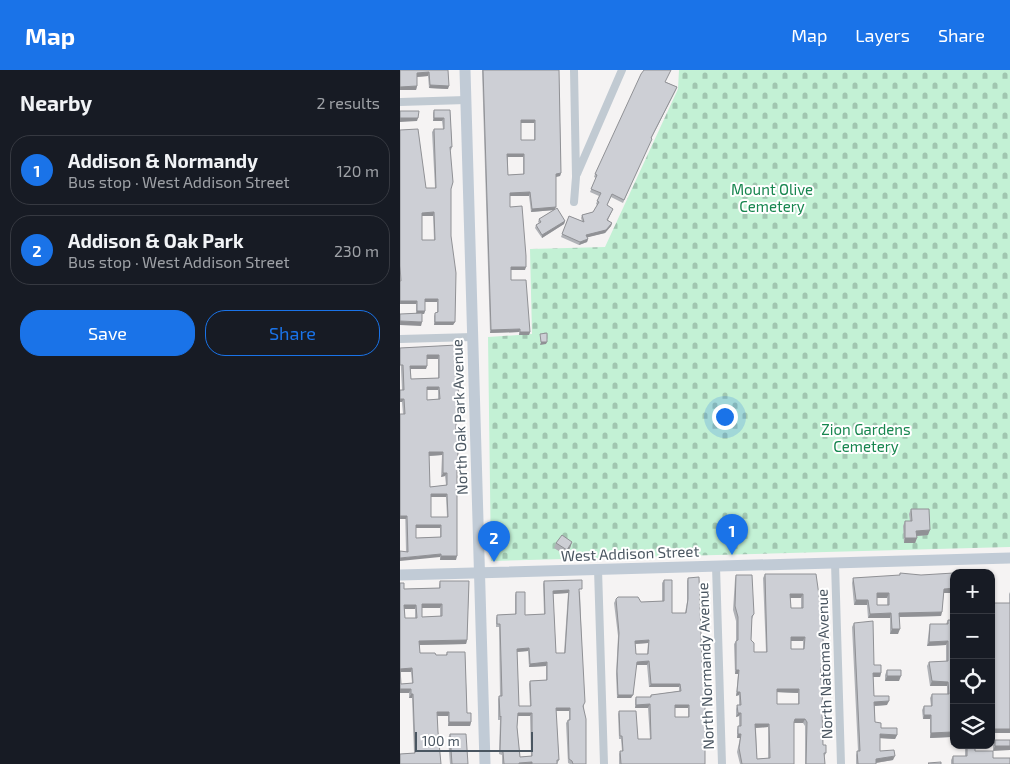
<!DOCTYPE html>
<html lang="en">
<head>
<meta charset="utf-8">
<style>
	:root { --surface:#171b24; --page:#20242c; --text:#f1f3f6; --muted:#9ea1a6; --line:#363941; --accent:#1a73e8 }
	body { margin:0; font-family:"Exo 2",sans-serif; background:var(--page); color:var(--text) }
	.controls { position:absolute; right:15px; bottom:15px; display:grid; overflow:hidden; border-radius:10px; box-shadow:0 1px 4px #0004 }
	.controls button { width:45px; height:45px; display:grid; place-items:center; padding:0; border:0; border-bottom:1px solid var(--line); background:var(--surface); color:var(--text); font:25px sans-serif }
	.scale { position:absolute; left:15px; bottom:12px; width:118px; box-sizing:border-box; padding-left:5px; border:2px solid #4a5661; border-top:0; font-size:14px; line-height:18px; white-space:nowrap; color:#4a5661; -webkit-text-stroke:4px #fff; paint-order:stroke }
	.you { position:absolute; left:324px; top:346px; width:18px; height:18px; margin:-12px; border:4px solid #fff; border-radius:50%; background:#1a73e8; box-shadow:0 0 0 8px #1a73e833 }
	.badge { display:grid; place-items:center; width:32px; height:32px; border-radius:50%; background:var(--accent); color:#fff; font-size:16px; font-weight:700 }
	.pin { position:absolute; translate:-50% -41px; filter:drop-shadow(0 1px 2px #0008) }
	.pin::after { content:''; position:absolute; top:26px; width:18px; height:15px; background:inherit; clip-path:polygon(0 0,100% 0,50% 100%) }
	.list { margin:0; padding:0; list-style:none }
	h2 { display:flex; justify-content:space-between; align-items:center; height:65px; margin:0; padding:0 20px; font-size:21px }
	h2 small { font-size:16px; font-weight:400; color:var(--muted) }
	.list li { display:grid; grid-template-columns:32px 1fr auto; gap:15px; align-items:center; box-sizing:border-box; height:70px; margin:0 10px 10px; padding:0 10px; border:1px solid var(--line); border-radius:20px }
	.list b { display:block; font-size:19px; white-space:nowrap }
	.list p { margin:0; font-size:16px; white-space:nowrap; color:var(--muted) }
	.list em { font-size:16px; font-style:normal; color:var(--muted) }
	.actions { display:flex; gap:10px; padding:15px 20px }
	.actions a { flex:1; padding:11px 0; border:1px solid var(--accent); border-radius:20px; text-align:center; font-size:18px; color:var(--accent) }
	.actions .main { background:var(--accent); color:#fff }
	.icon { flex:none; width:28px; height:28px; fill:none; stroke:currentColor; stroke-width:2; stroke-linecap:round; stroke-linejoin:round }
	.map { position:relative; flex:none; width:610px; height:694px; overflow:hidden }
	header { display:flex; align-items:center; gap:30px; box-sizing:border-box; height:70px; padding:0 25px; background:var(--accent); color:#fff }
	header strong { font-size:24px }
	nav { display:flex; gap:28px; margin-inline-start:auto; font-size:18px }
	main { display:flex }
	aside { flex:1; background:var(--surface) }
	.map>svg:first-child { display:block }
</style>
</head>
<body>
<header>
<strong>Map</strong>
<nav><a>Map</a><a>Layers</a><a>Share</a></nav>
</header>
<main>
<aside>
<h2>Nearby<small>2 results</small></h2>
<ul class="list">
<li><span class="badge">1</span><div><b>Addison &amp; Normandy</b><p>Bus stop · West Addison Street</p></div><em>120 m</em></li>
<li><span class="badge">2</span><div><b>Addison &amp; Oak Park</b><p>Bus stop · West Addison Street</p></div><em>230 m</em></li>
</ul>
<div class="actions"><a class="main">Save</a><a>Share</a></div>
</aside>
<div class="map">
<svg width="610" height="694" viewBox="0 0 610 694">
	<defs>
		<pattern id="cemetery-stones" width="16" height="16" patternUnits="userSpaceOnUse" patternTransform="scale(1.25)"><rect width="16" height="16" fill="#c3f1d5"/><path d="M2 7V4a2 2 0 0 1 4 0v3zM10 15v-3a2 2 0 0 1 4 0v3z" fill="#a0c6b0"/></pattern>
	</defs>
	<rect width="100%" height="100%" fill="#f5f3f3"/>
	<!-- cemetery -->
	<path fill="url(#cemetery-stones)" d="M 279,0 L 610,0 L 610,477 L 91,491 L 88,267 L 132,264 L 130,179 L 205,177 L 278,19 Z"/>
	<g fill="none" stroke-linecap="round" stroke-linejoin="round">
		<!-- street -->
		<path stroke="#c1cad2" stroke-width="8" d="M 0,32 L 66,30
			M 177,104 L 222,0
			M 174,132 L 176,107 L 174,0
			M 0,269 L 73,267
			M 435,493 L 441,694
			M 316,496 L 322,694
			M 198,499 L 204,694"/>
		<!-- secondary -->
		<path stroke="#c1cbd6" stroke-width="11" d="M 65,0 L 85,694
			M 0,505 L 610,488"/>
	</g>
	<!-- wall -->
	<path fill="#b0b2b7" fill-rule="evenodd" d="M 0,0 L 48,0 L 48,19 L 29,18 L 28,6 L 17,7 L 17,16 L 16,20 L 0,20 Z
		M 82,0 L 159,0 L 161,103 L 160,106 L 156,107 L 155,140 L 165,151 L 164,154 L 142,168 L 135,158 L 136,155 L 139,153 L 138,152 L 139,149 L 154,140 L 131,142 L 129,126 L 110,126 L 110,137 L 125,200 L 111,200 L 111,210 L 130,262 L 129,265 L 119,265 L 119,262 L 90,263 ZM 121,53 L 134,53 L 134,70 L 121,70 ZM 108,87 L 123,87 L 123,104 L 108,105 Z
		M 266,12 L 277,17 L 276,20 L 251,69 L 223,133 L 211,127 L 207,135 L 213,139 L 208,150 L 212,153 L 211,156 L 205,163 L 187,167 L 188,169 L 187,172 L 179,175 L 161,167 L 169,146 L 182,151 L 181,148 L 182,145 L 193,142 L 197,135 L 196,134 L 199,126 L 190,122 L 196,108 L 194,107 L 195,104 Z
		M 34,40 L 50,40 L 52,77 L 51,80 L 50,80 L 51,166 L 55,252 L 53,255 L 34,255 L 34,246 L 35,243 L 37,243 L 37,232 L 25,232 L 25,241 L 24,244 L 22,244 L 21,256 L 16,243 L 16,234 L 0,234 L 0,60 L 26,118 L 35,118 L 32,62 L 34,59 L 43,59 L 42,51 L 33,51 L 33,43 ZM 22,146 L 33,146 L 34,170 L 22,170 Z
		M 57,275 L 59,347 L 56,354 L 59,383 L 57,384 L 57,402 L 56,490 L 40,490 L 40,487 L 6,482 L 3,344 L 2,332 L 0,332 L 0,320 L 2,320 L 0,278 ZM 27,289 L 38,289 L 38,308 L 11,309 L 11,299 L 26,299 ZM 27,320 L 38,320 L 38,329 L 27,330 ZM 42,385 L 41,407 L 45,406 L 46,415 L 30,417 L 29,386 ZM 31,427 L 46,427 L 47,447 L 31,447 ZM 16,458 L 40,458 L 40,467 L 16,468 Z
		M 511,439 L 528,465 L 517,466 L 515,473 L 504,473 L 503,456 L 505,451 L 510,451 L 509,444 Z
		M 172,472 L 170,478 L 165,485 L 154,478 L 156,473 Z
		M 500,503 L 544,523 L 541,546 L 499,547 L 498,564 L 490,564 L 490,548 L 468,548 L 467,535 L 454,535 L 452,513 L 453,508 L 499,506 ZM 477,528 L 487,528 L 487,535 L 477,535 Z
		M 365,504 L 416,504 L 421,567 L 422,601 L 421,601 L 421,610 L 423,644 L 422,644 L 423,675 L 426,683 L 424,687 L 425,694 L 405,694 L 405,656 L 403,653 L 394,653 L 394,694 L 340,694 L 337,682 L 340,668 L 337,668 L 337,660 L 338,656 L 339,656 L 339,646 L 336,647 L 336,639 L 337,635 L 339,635 L 339,625 L 336,626 L 338,604 L 335,604 L 334,574 L 336,571 L 336,551 L 333,540 L 335,509 L 336,505 L 354,544 L 352,549 L 351,570 L 354,582 L 366,582 L 363,508 ZM 390,528 L 401,528 L 401,538 L 391,538 ZM 391,571 L 403,571 L 403,579 L 391,579 ZM 377,622 L 398,623 L 398,634 L 377,634 ZM 368,657 L 368,688 L 357,689 L 356,658 Z
		M 288,508 L 305,694 L 219,694 L 219,684 L 220,681 L 222,681 L 221,669 L 219,669 L 218,644 L 219,641 L 238,669 L 250,669 L 248,638 L 235,638 L 235,630 L 236,627 L 250,627 L 251,625 L 279,621 L 279,617 L 249,617 L 247,595 L 236,595 L 233,625 L 231,628 L 217,628 L 216,604 L 218,566 L 214,533 L 216,529 L 241,532 L 262,531 L 262,513 L 264,510 L 272,543 L 285,543 L 287,532 L 287,511 ZM 248,573 L 247,584 L 236,584 L 235,574 ZM 275,638 L 288,638 L 288,647 L 275,647 Z
		M 40,511 L 69,511 L 67,570 L 66,574 L 20,575 L 20,583 L 35,583 L 36,585 L 46,585 L 47,582 L 65,582 L 67,643 L 71,643 L 71,652 L 70,656 L 48,656 L 48,646 L 37,646 L 38,662 L 41,694 L 0,694 L 0,684 L 14,683 L 12,628 L 9,628 L 9,623 L 0,623 L 0,513 L 4,513 L 4,519 L 39,518 L 39,515 ZM 22,538 L 40,538 L 40,546 L 22,547 ZM 5,539 L 15,539 L 15,548 L 5,548 ZM 1,602 L 11,602 L 12,613 L 1,614 Z
		M 144,511 L 181,522 L 180,522 L 186,694 L 170,694 L 168,693 L 166,653 L 168,650 L 169,650 L 169,641 L 156,641 L 159,690 L 157,694 L 102,694 L 102,685 L 99,684 L 100,650 L 98,650 L 98,629 L 99,626 L 100,626 L 99,557 L 96,557 L 96,548 L 97,545 L 115,544 L 115,525 L 116,522 L 125,545 L 144,544 L 143,514 ZM 168,523 L 164,583 L 156,583 L 153,524 ZM 128,581 L 129,597 L 146,596 L 146,610 L 130,611 L 129,614 L 130,636 L 119,636 L 117,582 ZM 118,646 L 130,646 L 131,686 L 120,687 L 117,657 Z
		M 610,522 L 610,663 L 591,663 L 609,533 L 609,524 Z
		M 548,550 L 554,550 L 554,675 L 551,675 L 551,667 L 530,668 L 530,649 L 523,649 L 522,640 L 524,636 L 531,636 L 530,628 L 532,624 L 547,624 L 547,616 L 530,616 L 527,596 L 529,592 L 546,591 L 546,575 L 527,576 L 529,559 L 530,554 L 546,554 Z
		M 454,553 L 474,595 L 481,603 L 480,607 L 473,607 L 474,626 L 487,635 L 475,636 L 475,652 L 481,658 L 497,665 L 495,669 L 480,668 L 480,681 L 493,690 L 476,693 L 476,694 L 456,694 L 456,685 L 457,681 L 458,681 L 452,557 Z
		M 487,600 L 499,611 L 485,611 L 485,605 Z
		M 50,664 L 68,694 L 50,694 L 48,668 Z
		M 595,670 L 610,670 L 593,681 L 593,675 Z
		M 565,675 L 575,675 L 575,681 L 610,694 L 551,694 L 551,690 L 553,686 L 565,686 Z"/>
	<!-- shaded-wall -->
	<path fill="#909195" d="M 29,2 L 28,6 L 16,7 L 17,3 Z
		M 30,15 L 49,16 L 48,19 L 29,18 Z
		M 17,16 L 16,20 L 0,20 L 0,17 Z
		M 0,48 L 18,48 L 17,51 L 0,52 Z
		M 34,48 L 44,48 L 42,51 L 33,51 Z
		M 121,50 L 135,50 L 134,53 L 120,53 Z
		M 107,84 L 124,84 L 123,87 L 106,87 Z
		M 161,103 L 160,106 L 155,107 L 156,104 Z
		M 130,122 L 129,126 L 109,126 L 110,123 Z
		M 156,137 L 154,140 L 131,142 L 132,139 Z
		M 34,142 L 33,146 L 20,146 L 22,143 Z
		M 165,151 L 164,154 L 142,168 L 142,165 Z
		M 212,153 L 211,156 L 205,163 L 185,168 L 186,165 Z
		M 188,169 L 187,172 L 179,175 L 180,172 Z
		M 111,197 L 126,197 L 125,200 L 110,200 Z
		M 25,229 L 38,229 L 37,232 L 24,232 Z
		M 0,231 L 17,231 L 16,234 L 0,234 Z
		M 17,241 L 25,241 L 24,244 L 16,244 Z
		M 0,251 L 22,252 L 21,256 L 0,255 Z
		M 35,252 L 55,252 L 53,255 L 34,255 Z
		M 120,259 L 119,262 L 90,263 L 91,260 Z
		M 120,262 L 130,262 L 129,265 L 119,265 Z
		M 141,272 L 147,272 L 146,274 L 140,275 Z
		M 27,285 L 39,285 L 38,289 L 26,289 Z
		M 10,296 L 27,296 L 26,299 L 9,299 Z
		M 27,317 L 39,317 L 38,320 L 25,320 Z
		M 0,329 L 4,329 L 2,332 L 0,332 Z
		M 29,382 L 43,382 L 42,385 L 28,386 Z
		M 43,403 L 47,403 L 45,406 L 41,407 Z
		M 31,424 L 47,424 L 46,427 L 29,427 Z
		M 0,446 L 7,446 L 6,449 L 0,449 Z
		M 16,455 L 41,455 L 40,458 L 15,458 Z
		M 530,460 L 528,465 L 515,466 L 516,461 Z
		M 505,468 L 517,468 L 515,473 L 504,473 Z
		M 172,472 L 170,478 L 165,485 L 167,480 Z
		M 41,484 L 40,487 L 0,491 L 0,488 Z
		M 41,486 L 57,486 L 56,490 L 40,490 Z
		M 554,518 L 554,523 L 542,523 L 544,519 Z
		M 169,520 L 168,523 L 152,524 L 153,521 Z
		M 477,523 L 489,523 L 487,528 L 475,528 Z
		M 390,524 L 403,524 L 401,528 L 389,528 Z
		M 456,530 L 468,530 L 467,535 L 454,535 Z
		M 22,534 L 42,534 L 40,538 L 21,538 Z
		M 4,535 L 16,535 L 15,539 L 3,539 Z
		M 542,542 L 541,546 L 498,547 L 499,543 Z
		M 491,543 L 490,548 L 468,548 L 470,544 Z
		M 492,559 L 500,559 L 498,564 L 490,564 Z
		M 391,567 L 405,567 L 403,571 L 389,571 Z
		M 67,570 L 66,574 L 18,575 L 19,571 Z
		M 249,570 L 248,573 L 234,574 L 235,571 Z
		M 548,571 L 546,575 L 527,576 L 529,572 Z
		M 129,578 L 128,581 L 116,582 L 117,579 Z
		M 249,591 L 247,595 L 235,595 L 237,592 Z
		M 147,592 L 146,596 L 129,597 L 130,594 Z
		M 12,598 L 11,602 L 0,602 L 0,599 Z
		M 336,600 L 339,600 L 338,604 L 335,604 Z
		M 473,603 L 481,603 L 480,607 L 472,607 Z
		M 487,606 L 501,606 L 499,611 L 485,611 Z
		M 532,611 L 548,612 L 547,616 L 530,616 Z
		M 251,614 L 280,614 L 279,617 L 249,617 Z
		M 0,619 L 11,619 L 9,623 L 0,623 Z
		M 377,619 L 399,619 L 398,623 L 375,622 Z
		M 337,622 L 340,622 L 339,625 L 336,626 Z
		M 11,624 L 13,624 L 12,628 L 9,628 Z
		M 218,625 L 233,625 L 231,628 L 217,628 Z
		M 489,631 L 487,635 L 473,636 L 474,632 Z
		M 250,634 L 248,638 L 235,638 L 236,635 Z
		M 275,635 L 289,635 L 288,638 L 274,638 Z
		M 156,638 L 170,638 L 169,641 L 154,641 Z
		M 37,642 L 49,642 L 48,646 L 35,646 Z
		M 118,643 L 132,643 L 130,646 L 117,646 Z
		M 338,643 L 341,643 L 339,646 L 336,647 Z
		M 524,645 L 531,645 L 530,649 L 523,649 Z
		M 395,649 L 405,649 L 403,653 L 394,653 Z
		M 49,652 L 71,652 L 70,656 L 48,656 Z
		M 355,654 L 369,654 L 368,657 L 354,658 Z
		M 591,659 L 610,659 L 610,663 L 591,663 Z
		M 552,662 L 551,667 L 530,668 L 531,663 Z
		M 338,664 L 341,664 L 340,668 L 337,668 Z
		M 480,664 L 497,665 L 495,669 L 478,668 Z
		M 552,671 L 554,671 L 554,675 L 551,675 Z
		M 595,676 L 610,676 L 610,680 L 593,681 Z
		M 495,686 L 493,690 L 475,693 L 476,689 Z
		M 132,692 L 132,694 L 119,694 L 119,693 Z"/>
	<!-- building -->
	<path fill="#cdcfd5" stroke="#909195" fill-rule="evenodd" d="M 0,0 L 48,0 L 49,16 L 30,15 L 29,2 L 17,3 L 17,16 L 0,17 Z
		M 83,0 L 159,0 L 161,103 L 156,104 L 156,137 L 132,139 L 130,122 L 110,123 L 110,137 L 122,136 L 126,186 L 126,197 L 111,197 L 111,210 L 126,210 L 130,262 L 120,262 L 120,259 L 91,260 ZM 121,50 L 135,50 L 135,70 L 121,70 ZM 107,84 L 124,84 L 124,104 L 108,105 Z
		M 244,0 L 271,0 L 265,12 L 277,17 L 251,68 L 252,69 L 224,130 L 212,124 L 207,135 L 213,139 L 207,150 L 212,153 L 206,160 L 186,165 L 188,169 L 180,172 L 162,164 L 169,146 L 184,152 L 182,145 L 193,142 L 199,132 L 197,131 L 201,123 L 191,119 L 197,105 L 195,104 L 241,4 Z
		M 34,40 L 50,40 L 52,77 L 50,77 L 53,112 L 51,119 L 51,166 L 56,203 L 55,252 L 35,252 L 35,243 L 38,242 L 38,229 L 25,229 L 25,241 L 17,241 L 17,231 L 0,231 L 0,211 L 1,211 L 0,196 L 0,60 L 18,59 L 26,118 L 36,118 L 34,59 L 44,59 L 44,48 L 34,48 ZM 34,142 L 35,170 L 22,170 L 22,143 Z
		M 0,41 L 19,41 L 18,48 L 0,48 Z
		M 157,138 L 165,151 L 142,165 L 136,155 L 141,152 L 139,149 Z
		M 22,243 L 22,252 L 0,251 L 0,244 Z
		M 147,263 L 147,272 L 141,272 L 140,264 Z
		M 57,275 L 59,347 L 56,353 L 56,361 L 60,364 L 60,380 L 58,381 L 57,402 L 57,486 L 41,486 L 41,484 L 0,488 L 0,481 L 8,482 L 7,446 L 0,446 L 0,344 L 5,344 L 4,329 L 0,329 L 0,320 L 4,320 L 3,295 L 0,295 L 0,278 ZM 27,285 L 39,285 L 39,308 L 11,309 L 10,296 L 27,296 ZM 27,317 L 39,317 L 40,329 L 27,330 ZM 29,382 L 43,382 L 43,403 L 47,403 L 47,415 L 30,417 ZM 31,424 L 47,424 L 48,447 L 31,447 ZM 16,455 L 41,455 L 41,467 L 16,468 Z
		M 511,439 L 529,439 L 530,460 L 516,461 L 517,468 L 505,468 L 505,451 L 512,451 Z
		M 162,465 L 172,472 L 167,480 L 156,473 Z
		M 580,501 L 580,503 L 556,503 Z
		M 500,503 L 521,505 L 554,503 L 554,518 L 544,519 L 542,542 L 499,543 L 500,559 L 492,559 L 491,543 L 470,544 L 468,530 L 456,530 L 453,508 L 500,505 ZM 477,523 L 489,523 L 489,535 L 477,535 Z
		M 365,504 L 416,504 L 423,554 L 421,567 L 423,567 L 424,597 L 421,597 L 421,610 L 424,610 L 422,632 L 425,632 L 425,640 L 422,640 L 423,675 L 426,675 L 426,683 L 424,683 L 425,694 L 406,694 L 407,652 L 405,649 L 395,649 L 394,652 L 394,694 L 342,694 L 339,678 L 341,664 L 338,664 L 338,656 L 341,656 L 341,643 L 338,643 L 337,635 L 341,635 L 340,622 L 337,622 L 339,600 L 336,600 L 336,571 L 338,570 L 338,547 L 335,536 L 336,505 L 352,505 L 354,544 L 352,546 L 351,570 L 354,573 L 354,582 L 367,582 ZM 390,524 L 403,524 L 403,538 L 391,538 ZM 391,567 L 405,567 L 404,579 L 391,579 ZM 377,619 L 399,619 L 399,634 L 377,634 ZM 355,654 L 369,654 L 370,688 L 357,689 Z
		M 299,507 L 302,593 L 305,593 L 305,694 L 221,694 L 220,681 L 223,681 L 222,666 L 220,666 L 219,641 L 236,641 L 238,669 L 251,669 L 250,634 L 236,635 L 236,627 L 251,627 L 251,625 L 281,621 L 280,614 L 251,614 L 249,591 L 237,592 L 233,625 L 218,625 L 217,601 L 219,563 L 216,529 L 218,527 L 238,527 L 241,532 L 264,531 L 264,510 L 272,510 L 272,543 L 286,543 L 288,529 L 288,508 ZM 249,570 L 248,584 L 236,584 L 235,571 ZM 275,635 L 289,635 L 289,647 L 275,647 Z
		M 182,510 L 182,519 L 179,519 L 185,632 L 183,636 L 186,649 L 186,694 L 173,694 L 172,691 L 169,689 L 168,650 L 170,650 L 170,638 L 156,638 L 159,690 L 157,690 L 157,694 L 132,694 L 132,692 L 119,693 L 119,694 L 104,694 L 103,682 L 100,681 L 101,646 L 100,647 L 99,626 L 102,626 L 100,554 L 97,554 L 97,545 L 116,544 L 116,522 L 125,522 L 125,545 L 145,544 L 144,511 ZM 169,520 L 165,583 L 156,583 L 153,521 ZM 129,578 L 130,594 L 147,592 L 147,610 L 130,611 L 131,636 L 119,636 L 117,579 ZM 118,643 L 132,643 L 132,686 L 120,687 L 117,657 Z
		M 40,511 L 69,511 L 67,570 L 19,571 L 20,583 L 35,583 L 36,585 L 47,585 L 47,582 L 65,582 L 67,643 L 71,643 L 71,652 L 49,652 L 49,642 L 37,642 L 38,662 L 41,694 L 0,694 L 0,684 L 15,683 L 15,681 L 13,624 L 11,624 L 11,619 L 0,619 L 0,513 L 4,513 L 4,519 L 40,518 ZM 22,534 L 42,534 L 42,546 L 22,547 ZM 4,535 L 16,535 L 17,548 L 5,548 ZM 12,598 L 13,613 L 1,614 L 0,599 Z
		M 591,533 L 610,533 L 610,659 L 591,659 Z
		M 548,550 L 554,550 L 554,671 L 552,671 L 552,662 L 531,663 L 531,645 L 524,645 L 524,636 L 532,636 L 532,624 L 549,624 L 548,612 L 532,611 L 529,592 L 548,591 L 548,571 L 529,572 L 530,554 L 548,554 Z
		M 473,551 L 474,595 L 481,595 L 481,603 L 473,603 L 474,626 L 489,626 L 489,631 L 474,632 L 475,652 L 481,653 L 481,658 L 497,658 L 497,665 L 480,664 L 480,681 L 494,680 L 495,686 L 476,689 L 476,694 L 458,694 L 457,681 L 460,681 L 454,553 Z
		M 487,600 L 501,600 L 501,606 L 487,606 Z
		M 50,664 L 66,664 L 68,694 L 52,694 Z
		M 595,670 L 610,670 L 610,676 L 595,676 Z
		M 567,675 L 575,675 L 575,681 L 593,681 L 593,688 L 610,688 L 610,694 L 553,694 L 553,686 L 567,686 Z
		M 541,692 L 541,694 L 529,694 L 528,693 Z"/>
	<g text-anchor="middle" stroke-width="4" stroke-linejoin="round" paint-order="stroke">
		<!-- park labels -->
		<g font-size="15" fill="#17864f" stroke="#fff">
			<text x="372" y="125">Mount Olive<tspan x="372" dy="17">Cemetery</tspan></text>
			<text x="466" y="365">Zion Gardens<tspan x="466" dy="17">Cemetery</tspan></text>
		</g>
		<!-- street labels -->
		<g font-size="15" fill="#4a5661" stroke="#fff">
			<text transform="translate(60 347) rotate(-92)" y="5">North Oak Park Avenue</text>
			<text transform="translate(230 484) rotate(-2)" y="5">West Addison Street</text>
			<text transform="translate(425 594) rotate(-92)" y="5">North Natoma Avenue</text>
			<text transform="translate(306 596) rotate(-92)" y="5">North Normandy Avenue</text>
		</g>
	</g>
</svg>
<div class="controls">
<button>+</button>
<button>−</button>
<button><svg class="icon" aria-label="locate" viewBox="0 0 24 24"><circle cx="12" cy="12" r="6"/><path d="M12 2v4M12 18v4M2 12h4M18 12h4"/></svg></button>
<button><svg class="icon" aria-label="layers" viewBox="0 0 24 24"><path d="M12 4l9 5-9 5-9-5zM3 14l9 5 9-5"/></svg></button>
</div>
<div class="scale">100 m</div>
<div class="you"></div>
<div class="pin badge" style="left:332px;top:485px">1</div>
<div class="pin badge" style="left:94px;top:492px">2</div>
</div>
</main>
</body>
</html>
